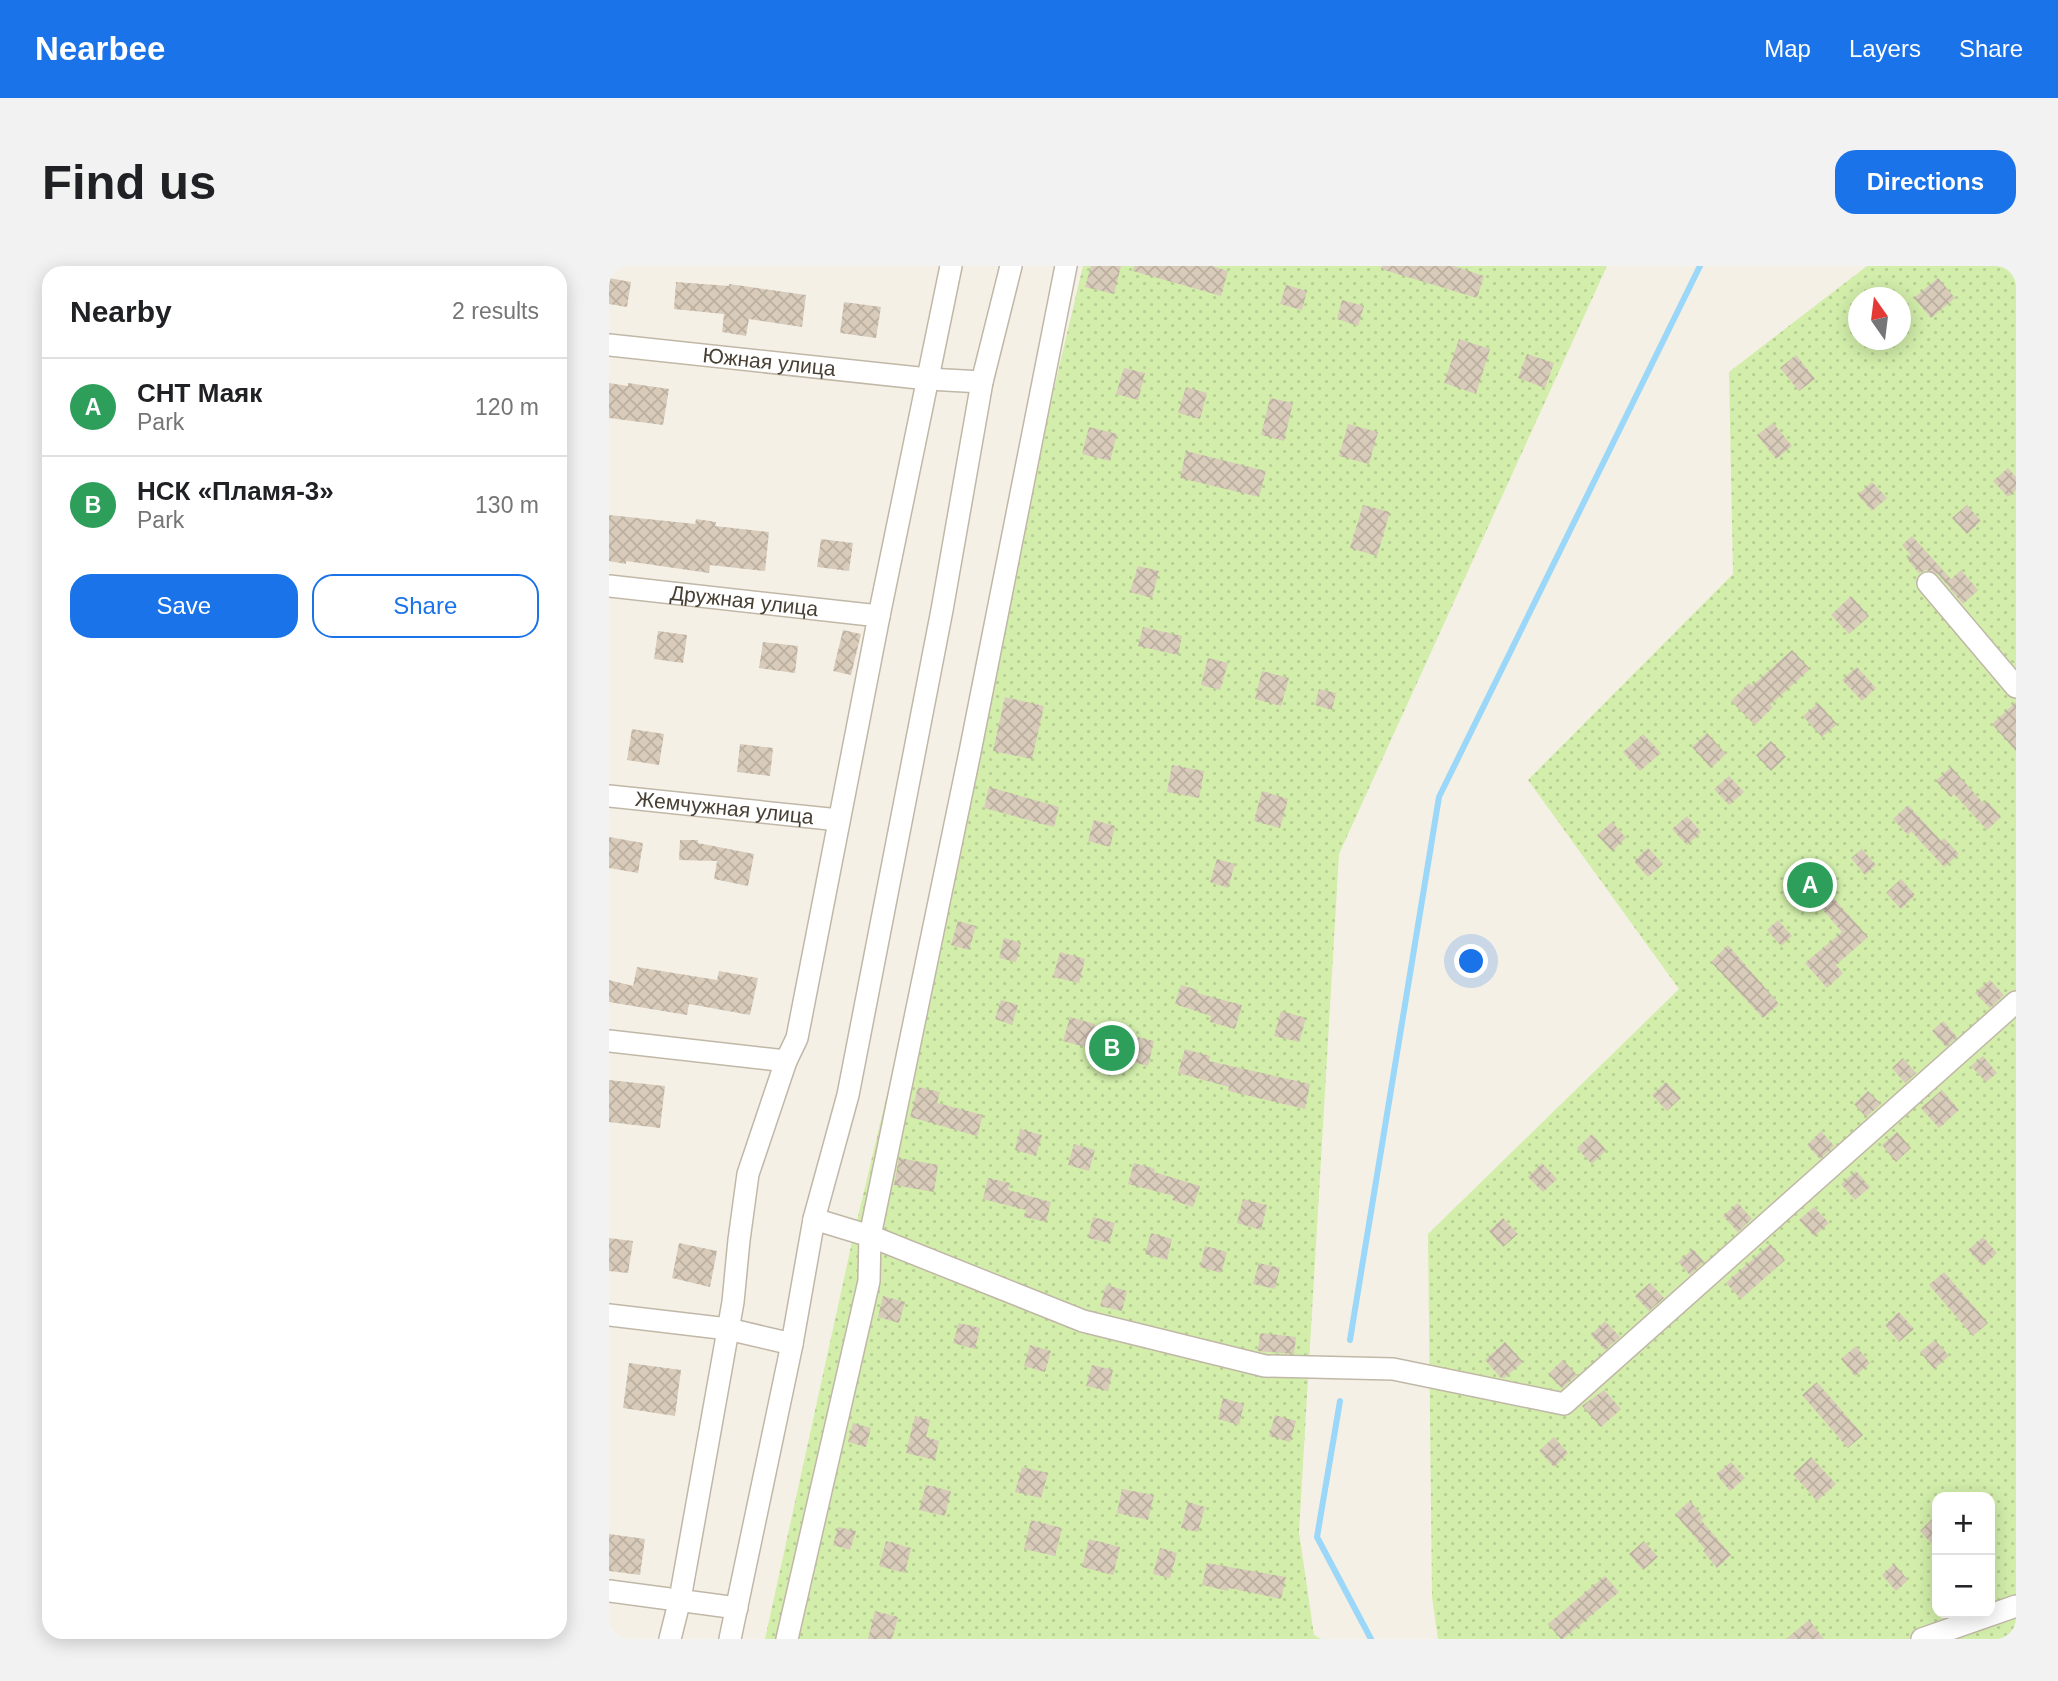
<!DOCTYPE html>
<html lang="en">
<head>
<meta charset="utf-8">
<style>
	:root { --surface:#fff; --page:#f2f2f2; --text:#202124; --muted:#757577; --line:#e0e0e0; --accent:#1a73e8 }
	body { margin:0; font-family:Arial,sans-serif; background:var(--page); color:var(--text) }
	.controls { position:absolute; right:21px; bottom:21px; display:grid; overflow:hidden; border-radius:14px; box-shadow:0 4px 18px #0003 }
	.controls button { width:63px; height:63px; display:grid; place-items:center; padding:0; border:0; border-bottom:2px solid var(--line); background:var(--surface); color:var(--text); font:35px sans-serif }
	.compass { position:absolute; left:1239px; top:21px; width:63px; height:63px; border-radius:50%; background:var(--surface); box-shadow:0 4px 18px #0003; rotate:346deg }
	.you { position:absolute; left:863px; top:696px; width:24px; height:24px; margin:-18px; border:5px solid #fff; border-radius:50%; background:#1a73e8; box-shadow:0 0 0 10px #1a73e833 }
	.badge { display:grid; place-items:center; width:46px; height:46px; border-radius:50%; background:var(--accent); color:#fff; font-size:23px; font-weight:700 }
	.pin { position:absolute; translate:-50% -50%; border:4px solid #fff; box-shadow:0 2px 7px #0006 }
	.list { margin:0; padding:0; list-style:none }
	h2 { display:flex; justify-content:space-between; align-items:center; height:91px; margin:0; padding:0 28px; font-size:30px }
	h2 small { font-size:23px; font-weight:400; color:var(--muted) }
	.list li { display:grid; grid-template-columns:46px 1fr auto; gap:21px; align-items:center; box-sizing:border-box; height:98px; padding:0 28px; border-top:2px solid var(--line) }
	.list b { display:block; font-size:26px; white-space:nowrap }
	.list p { margin:0; font-size:23px; white-space:nowrap; color:var(--muted) }
	.list em { font-size:23px; font-style:normal; color:var(--muted) }
	.actions { display:flex; gap:14px; padding:21px 28px }
	.actions a { flex:1; padding:16px 0; border:2px solid var(--accent); border-radius:21px; text-align:center; font-size:24px; color:var(--accent) }
	.actions .main { background:var(--accent); color:#fff }
	.map { position:relative; flex:none; width:1407px; height:1373px; overflow:hidden; border-radius:21px }
	header { display:flex; align-items:center; gap:42px; box-sizing:border-box; height:98px; padding:0 35px; background:var(--accent); color:#fff }
	header strong { font-size:33px }
	nav { display:flex; gap:38px; margin-inline-start:auto; font-size:24px }
	.intro { display:flex; align-items:center; justify-content:space-between; box-sizing:border-box; height:168px; padding:0 42px }
	h1 { margin:0; font-size:49px }
	.button { padding:18px 32px; border-radius:21px; background:var(--accent); color:#fff; font-size:24px; font-weight:700 }
	main { display:flex; gap:42px; padding:0 42px }
	aside { flex:1; background:var(--surface); border-radius:21px; box-shadow:0 4px 18px #0003 }
	.map>svg:first-child { display:block }
</style>
</head>
<body>
<header>
<strong>Nearbee</strong>
<nav><a>Map</a><a>Layers</a><a>Share</a></nav>
</header>
<div class="intro"><h1>Find us</h1><a class="button">Directions</a></div>
<main>
<aside>
<h2>Nearby<small>2 results</small></h2>
<ul class="list">
<li><span class="badge" style="background:#2e9e5b">A</span><div><b>СНТ Маяк</b><p>Park</p></div><em>120 m</em></li>
<li><span class="badge" style="background:#2e9e5b">B</span><div><b>НСК «Пламя-3»</b><p>Park</p></div><em>130 m</em></li>
</ul>
<div class="actions"><a class="main">Save</a><a>Share</a></div>
</aside>
<div class="map">
<svg width="1407" height="1373" viewBox="0 0 1407 1373">
	<defs>
		<pattern id="park-dots" width="8" height="8" patternUnits="userSpaceOnUse" patternTransform="scale(1.75)"><rect width="8" height="8" fill="#d2eeaa"/><path d="M2 2h.1M6 6h.1" fill="none" stroke="#b6cd93" stroke-width="1.8" stroke-linecap="round"/></pattern>
		<pattern id="building-cross-hatch" width="8" height="8" patternUnits="userSpaceOnUse" patternTransform="scale(1.75)"><rect width="8" height="8" fill="#d8cbba"/><path d="M0 0l8 8M0 8l8-8" fill="none" stroke="#bbafa0"/></pattern>
	</defs>
	<rect width="100%" height="100%" fill="#f5f0e6"/>
	<!-- park -->
	<path fill="url(#park-dots)" fill-rule="evenodd" d="M 474,0 L 998,0 L 730,588 L 690,1266 L 705,1369 L 712,1373 L 156,1373 L 243,976 Z
		M 1258,0 L 1407,0 L 1407,1373 L 829,1373 L 823,1331 L 819,968 L 1070,723 L 919,514 L 1124,308 L 1120,106 ZM 1250,32 L 1292,32 L 1292,74 L 1250,74 ZM 1328,1231 L 1381,1231 L 1381,1347 L 1328,1347 Z"/>
	<g fill="none" stroke-linecap="round" stroke-linejoin="round">
		<!-- stream -->
		<path stroke="#9bd7f8" stroke-width="6" d="M 741,1074 L 830,531 L 1091,0
			M 731,1135 L 708,1271 L 762,1373"/>
	</g>
	<!-- building -->
	<path fill="url(#building-cross-hatch)" d="M 482,0 L 512,0 L 505,28 L 476,21 Z
		M 525,0 L 603,0 L 619,5 L 612,30 L 524,5 Z
		M 773,0 L 845,0 L 875,10 L 868,32 L 772,3 Z
		M 0,12 L 22,16 L 18,41 L 0,38 Z
		M 1329,12 L 1346,32 L 1322,52 L 1305,32 Z
		M 67,16 L 120,20 L 120,18 L 197,29 L 193,61 L 140,53 L 137,70 L 113,66 L 115,48 L 65,43 Z
		M 677,19 L 698,25 L 693,44 L 671,38 Z
		M 733,34 L 755,40 L 749,60 L 728,53 Z
		M 235,36 L 272,41 L 267,72 L 231,67 Z
		M 850,73 L 881,83 L 867,128 L 835,117 Z
		M 918,88 L 945,97 L 936,122 L 909,112 Z
		M 1187,89 L 1206,113 L 1190,125 L 1171,102 Z
		M 515,102 L 536,107 L 529,134 L 507,128 Z
		M 0,117 L 19,120 L 19,117 L 60,123 L 54,159 L 0,152 Z
		M 577,121 L 598,127 L 591,153 L 569,147 Z
		M 661,132 L 684,137 L 675,175 L 652,169 Z
		M 1164,157 L 1183,180 L 1167,193 L 1148,169 Z
		M 739,158 L 769,166 L 760,198 L 730,190 Z
		M 480,161 L 508,168 L 501,195 L 473,188 Z
		M 577,185 L 657,205 L 650,231 L 571,212 Z
		M 1399,202 L 1407,211 L 1407,224 L 1399,231 L 1384,215 Z
		M 1263,216 L 1278,232 L 1263,245 L 1249,229 Z
		M 754,239 L 781,246 L 768,290 L 741,282 Z
		M 1358,239 L 1372,255 L 1358,268 L 1343,252 Z
		M 0,249 L 86,258 L 87,253 L 107,256 L 106,260 L 160,266 L 156,305 L 101,299 L 100,307 L 17,295 L 17,298 L 0,295 Z
		M 1303,270 L 1342,313 L 1352,304 L 1369,324 L 1354,338 L 1329,308 L 1317,304 L 1310,307 L 1298,293 L 1302,289 L 1293,279 Z
		M 212,273 L 244,277 L 240,305 L 208,301 Z
		M 529,300 L 550,305 L 543,332 L 521,326 Z
		M 1242,330 L 1260,350 L 1240,368 L 1222,349 Z
		M 534,361 L 573,370 L 569,389 L 529,380 Z
		M 234,364 L 252,368 L 242,409 L 224,405 Z
		M 49,365 L 78,369 L 74,397 L 45,393 Z
		M 154,376 L 189,380 L 186,407 L 150,402 Z
		M 1183,384 L 1201,403 L 1161,439 L 1164,441 L 1146,459 L 1122,435 L 1140,417 L 1143,420 Z
		M 599,392 L 619,397 L 611,424 L 592,419 Z
		M 1248,401 L 1267,422 L 1253,435 L 1233,414 Z
		M 653,405 L 680,412 L 672,440 L 646,433 Z
		M 710,423 L 727,427 L 723,444 L 706,439 Z
		M 396,431 L 435,440 L 423,493 L 384,485 Z
		M 1407,436 L 1407,485 L 1383,458 Z
		M 1209,437 L 1228,458 L 1213,471 L 1194,450 Z
		M 23,463 L 55,468 L 50,499 L 18,494 Z
		M 1098,467 L 1117,488 L 1102,502 L 1083,481 Z
		M 1034,468 L 1052,487 L 1031,505 L 1014,486 Z
		M 1162,475 L 1177,491 L 1162,505 L 1147,489 Z
		M 131,478 L 164,482 L 161,510 L 128,506 Z
		M 563,499 L 595,505 L 590,532 L 558,526 Z
		M 1342,501 L 1375,538 L 1378,535 L 1392,551 L 1378,564 L 1345,528 L 1342,531 L 1327,515 Z
		M 1120,510 L 1135,526 L 1120,539 L 1105,523 Z
		M 380,521 L 450,541 L 445,561 L 375,542 Z
		M 653,525 L 679,533 L 671,562 L 645,555 Z
		M 1299,539 L 1332,575 L 1335,572 L 1350,588 L 1335,601 L 1302,565 L 1299,569 L 1284,553 Z
		M 1078,550 L 1092,566 L 1078,579 L 1063,563 Z
		M 485,554 L 506,560 L 501,581 L 479,575 Z
		M 1003,556 L 1017,572 L 1003,585 L 988,569 Z
		M 0,571 L 34,577 L 29,607 L 0,602 Z
		M 71,574 L 89,574 L 89,577 L 145,588 L 139,620 L 105,613 L 108,595 L 70,594 Z
		M 1039,582 L 1054,598 L 1039,611 L 1025,595 Z
		M 1253,583 L 1267,599 L 1256,609 L 1242,592 Z
		M 608,593 L 626,598 L 619,622 L 601,616 Z
		M 1292,613 L 1306,629 L 1292,643 L 1277,627 Z
		M 1213,619 L 1259,671 L 1227,699 L 1234,707 L 1218,722 L 1196,697 L 1233,666 L 1201,629 Z
		M 1169,654 L 1183,670 L 1172,680 L 1158,664 Z
		M 349,655 L 367,660 L 360,684 L 342,679 Z
		M 395,672 L 412,677 L 407,696 L 390,692 Z
		M 1119,679 L 1170,738 L 1154,752 L 1102,696 Z
		M 451,686 L 476,693 L 470,717 L 444,711 Z
		M 28,701 L 108,714 L 110,705 L 149,712 L 141,749 L 80,738 L 78,749 L 0,736 L 0,714 L 24,720 Z
		M 1381,714 L 1395,729 L 1381,742 L 1366,727 Z
		M 572,719 L 589,724 L 588,727 L 633,739 L 626,763 L 601,756 L 602,750 L 566,738 Z
		M 392,734 L 409,739 L 403,759 L 386,753 Z
		M 672,745 L 697,752 L 690,776 L 665,770 Z
		M 461,751 L 486,758 L 480,782 L 454,775 Z
		M 1334,755 L 1348,771 L 1337,781 L 1323,765 Z
		M 520,769 L 545,775 L 539,800 L 513,793 Z
		M 576,783 L 601,790 L 600,795 L 701,818 L 696,843 L 619,825 L 620,821 L 569,807 Z
		M 1374,790 L 1388,807 L 1377,816 L 1362,800 Z
		M 1294,792 L 1307,807 L 1296,817 L 1283,802 Z
		M 0,814 L 56,820 L 51,862 L 0,856 Z
		M 1057,816 L 1072,832 L 1058,845 L 1043,829 Z
		M 309,821 L 331,826 L 328,837 L 374,849 L 368,870 L 301,851 Z
		M 1333,824 L 1350,844 L 1330,862 L 1312,842 Z
		M 1259,825 L 1272,838 L 1257,851 L 1245,838 Z
		M 411,863 L 433,869 L 427,890 L 406,884 Z
		M 1212,865 L 1225,880 L 1211,893 L 1198,879 Z
		M 1288,866 L 1302,882 L 1287,896 L 1273,879 Z
		M 983,868 L 997,884 L 983,898 L 968,882 Z
		M 465,878 L 486,884 L 480,905 L 459,899 Z
		M 290,892 L 329,899 L 325,926 L 285,919 Z
		M 525,897 L 546,903 L 545,906 L 591,920 L 584,941 L 563,934 L 565,930 L 519,918 Z
		M 933,897 L 948,913 L 934,926 L 919,911 Z
		M 1247,905 L 1261,921 L 1246,934 L 1232,918 Z
		M 379,912 L 401,917 L 399,924 L 442,936 L 437,956 L 415,951 L 417,944 L 374,933 Z
		M 634,933 L 658,939 L 652,964 L 628,957 Z
		M 1129,937 L 1143,953 L 1129,966 L 1114,950 Z
		M 1205,941 L 1220,957 L 1205,970 L 1190,954 Z
		M 484,951 L 506,957 L 500,977 L 479,972 Z
		M 894,952 L 909,968 L 894,981 L 880,965 Z
		M 542,967 L 563,973 L 558,994 L 536,988 Z
		M 1374,971 L 1388,987 L 1374,1000 L 1359,984 Z
		M 0,972 L 24,975 L 19,1007 L 0,1005 Z
		M 70,977 L 108,985 L 101,1021 L 63,1012 Z
		M 1161,978 L 1176,994 L 1132,1033 L 1117,1017 Z
		M 596,980 L 618,986 L 612,1007 L 591,1001 Z
		M 1084,983 L 1095,996 L 1081,1009 L 1069,996 Z
		M 650,997 L 671,1002 L 666,1023 L 644,1018 Z
		M 1335,1006 L 1379,1057 L 1364,1070 L 1320,1019 Z
		M 1041,1017 L 1055,1032 L 1040,1045 L 1026,1030 Z
		M 497,1019 L 518,1025 L 513,1045 L 491,1040 Z
		M 274,1030 L 296,1036 L 290,1057 L 269,1051 Z
		M 1290,1046 L 1305,1063 L 1290,1076 L 1276,1059 Z
		M 996,1055 L 1011,1071 L 996,1084 L 982,1069 Z
		M 350,1057 L 371,1062 L 366,1083 L 344,1077 Z
		M 651,1067 L 687,1071 L 685,1088 L 649,1085 Z
		M 1326,1074 L 1340,1090 L 1325,1103 L 1311,1086 Z
		M 896,1076 L 914,1096 L 895,1112 L 892,1112 L 876,1094 Z
		M 421,1079 L 442,1085 L 436,1106 L 415,1100 Z
		M 1247,1080 L 1261,1097 L 1246,1110 L 1232,1093 Z
		M 954,1094 L 968,1109 L 953,1122 L 939,1108 Z
		M 20,1097 L 72,1104 L 66,1150 L 14,1142 Z
		M 483,1099 L 504,1104 L 499,1125 L 477,1120 Z
		M 1208,1116 L 1254,1169 L 1239,1182 L 1193,1129 Z
		M 995,1124 L 1012,1143 L 992,1161 L 973,1140 Z
		M 614,1132 L 635,1138 L 630,1159 L 609,1153 Z
		M 666,1149 L 687,1155 L 681,1176 L 660,1170 Z
		M 306,1150 L 321,1154 L 317,1171 L 330,1175 L 326,1194 L 297,1187 Z
		M 244,1157 L 262,1162 L 257,1181 L 239,1176 Z
		M 945,1171 L 959,1187 L 945,1201 L 930,1185 Z
		M 1202,1191 L 1227,1218 L 1208,1235 L 1184,1208 Z
		M 1122,1196 L 1136,1212 L 1121,1225 L 1107,1208 Z
		M 413,1201 L 439,1207 L 432,1232 L 406,1226 Z
		M 317,1219 L 342,1225 L 336,1250 L 310,1244 Z
		M 513,1223 L 545,1229 L 539,1254 L 508,1247 Z
		M 1081,1235 L 1095,1252 L 1092,1254 L 1122,1289 L 1108,1302 L 1094,1285 L 1096,1283 L 1066,1248 Z
		M 579,1236 L 596,1241 L 589,1266 L 572,1262 Z
		M 1328,1248 L 1328,1283 L 1311,1265 Z
		M 422,1254 L 453,1262 L 446,1290 L 415,1283 Z
		M 229,1261 L 247,1265 L 241,1284 L 224,1279 Z
		M 0,1268 L 36,1273 L 31,1309 L 0,1305 Z
		M 480,1273 L 511,1281 L 504,1309 L 473,1301 Z
		M 277,1275 L 302,1282 L 296,1307 L 270,1300 Z
		M 1035,1275 L 1049,1291 L 1034,1304 L 1020,1288 Z
		M 551,1282 L 568,1287 L 561,1312 L 544,1308 Z
		M 598,1297 L 677,1311 L 672,1333 L 620,1322 L 619,1325 L 593,1319 Z
		M 1285,1298 L 1299,1314 L 1287,1325 L 1273,1309 Z
		M 996,1310 L 1010,1326 L 954,1373 L 952,1373 L 939,1358 Z
		M 266,1345 L 289,1351 L 283,1373 L 259,1373 Z
		M 1200,1354 L 1215,1373 L 1177,1373 Z"/>
	<g fill="none" stroke-linecap="round" stroke-linejoin="round">
		<!-- minor casing -->
		<g stroke="#c1b7a7" stroke-width="24">
			<g id="minor">
				<path id="s1" d="M 0,79 L 319,113 L 373,116"/>
				<path d="M 1319,317 L 1407,421"/>
				<path id="s2" d="M 0,320 L 270,350"/>
				<path id="s3" d="M 0,530 L 230,554"/>
				<path d="M 0,775 L 177,795"/>
				<path d="M 205,953 L 261,970 L 474,1055 L 656,1100 L 784,1103 L 955,1138 L 1407,736"/>
				<path d="M 0,1049 L 119,1063 L 183,1078"/>
				<path d="M 0,1325 L 128,1342"/>
				<path d="M 61,1373 L 71,1333 L 124,1036 L 130,974 L 139,908 L 177,795 L 188,772 L 270,350 L 342,0"/>
				<path d="M 121,1373 L 183,1078 L 205,953 L 239,829 L 333,344 L 373,116 L 402,0"/>
				<path d="M 178,1373 L 260,1015 L 261,970 L 361,486 L 457,0"/>
				<path d="M 1313,1373 L 1407,1340"/>
			</g>
		</g>
		<!-- minor -->
		<use href="#minor" stroke="#fff" stroke-width="21"/>
	</g>
	<g text-anchor="middle" stroke-width="5" stroke-linejoin="round" paint-order="stroke">
		<!-- street labels -->
		<g font-size="21" fill="#484034" stroke="#fff">
			<text dy="7" stroke="none"><textPath href="#s1" startOffset="161">Южная улица</textPath></text>
			<text dy="7" stroke="none"><textPath href="#s2" startOffset="136">Дружная улица</textPath></text>
			<text dy="7" stroke="none"><textPath href="#s3" startOffset="116">Жемчужная улица</textPath></text>
		</g>
	</g>
</svg>
<div class="controls">
<button>+</button>
<button>−</button>
</div>
<svg class="compass" viewBox="-18 -18 36 36"><path d="M0-13l5 13h-10z" fill="#e53935"/><path d="M0 13l5-13h-10z" fill="#757577"/></svg>
<div class="you"></div>
<div class="pin badge" style="left:1201px;top:619px;background:#2e9e5b">A</div>
<div class="pin badge" style="left:503px;top:782px;background:#2e9e5b">B</div>
</div>
</main>
</body>
</html>
